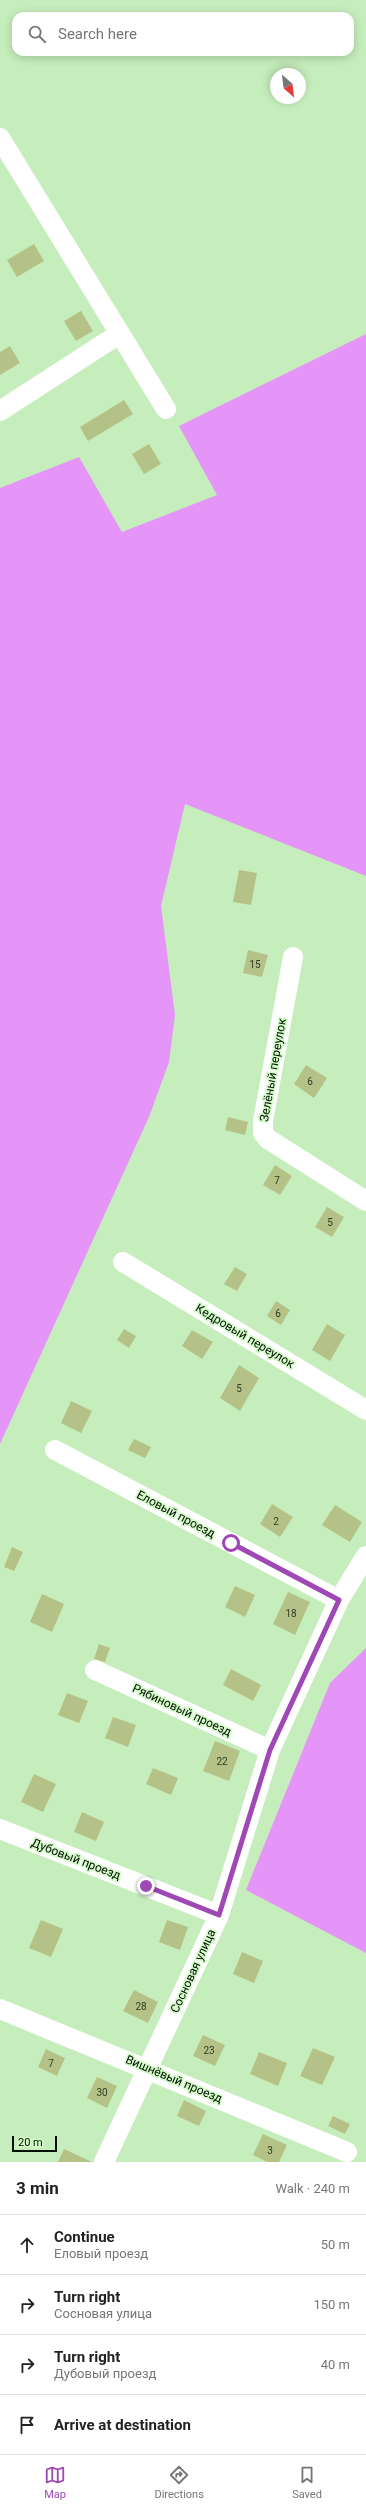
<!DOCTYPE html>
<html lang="en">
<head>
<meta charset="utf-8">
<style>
	:root { --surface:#fff; --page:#f6f6f6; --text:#222; --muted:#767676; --line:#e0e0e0; --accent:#9f47b4 }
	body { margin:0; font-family:Roboto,sans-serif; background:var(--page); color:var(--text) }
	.compass { position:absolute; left:270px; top:68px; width:36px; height:36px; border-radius:50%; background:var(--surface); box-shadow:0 2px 10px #0003; rotate:152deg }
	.scale { position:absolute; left:12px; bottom:10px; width:45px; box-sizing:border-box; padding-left:4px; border:2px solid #030f02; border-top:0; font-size:11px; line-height:14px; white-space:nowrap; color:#030f02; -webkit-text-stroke:3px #d3fcc9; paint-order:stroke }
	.stop { position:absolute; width:12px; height:12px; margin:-9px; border:3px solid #9f47b4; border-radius:50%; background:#fff }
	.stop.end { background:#9f47b4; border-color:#fff; box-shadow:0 1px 4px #0008 }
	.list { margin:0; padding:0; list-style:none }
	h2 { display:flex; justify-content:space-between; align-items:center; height:52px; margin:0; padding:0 16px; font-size:17px }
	h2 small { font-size:13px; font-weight:400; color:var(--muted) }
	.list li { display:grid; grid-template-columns:26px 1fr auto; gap:12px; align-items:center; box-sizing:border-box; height:60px; padding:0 16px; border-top:1px solid var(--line) }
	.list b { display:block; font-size:15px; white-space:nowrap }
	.list p { margin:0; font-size:13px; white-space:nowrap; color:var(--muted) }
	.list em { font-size:13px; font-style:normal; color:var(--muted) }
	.icon { flex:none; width:22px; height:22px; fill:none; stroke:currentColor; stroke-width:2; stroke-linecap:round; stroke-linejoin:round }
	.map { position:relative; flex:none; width:366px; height:2162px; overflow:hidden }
	.search { position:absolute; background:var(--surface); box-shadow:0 2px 10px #0003; left:12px; right:12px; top:12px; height:44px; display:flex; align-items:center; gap:10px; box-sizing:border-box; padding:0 14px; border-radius:12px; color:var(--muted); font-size:15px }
	.sheet { height:292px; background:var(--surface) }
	nav { display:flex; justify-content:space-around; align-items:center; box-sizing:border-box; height:56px; border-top:1px solid var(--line); background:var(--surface); font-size:11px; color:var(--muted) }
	nav a { display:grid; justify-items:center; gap:2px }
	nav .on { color:var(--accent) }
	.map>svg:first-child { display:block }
</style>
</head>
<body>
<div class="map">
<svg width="366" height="2162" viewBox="0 0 366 2162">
	<rect width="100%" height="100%" fill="#c6eebc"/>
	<!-- green -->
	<path fill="#e595f8" d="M 366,334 L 366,876 L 185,804 L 161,906 L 175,1015 L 169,1062 L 149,1117 L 0,1444 L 0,488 L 79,457 L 122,532 L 217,495 L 179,426 Z
		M 366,1648 L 366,1953 L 246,1890 L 330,1683 Z"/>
	<!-- building -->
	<path fill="#b4c288" d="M 34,244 L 44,261 L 17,277 L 7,260 Z
		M 81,311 L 93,331 L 76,341 L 64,321 Z
		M 10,346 L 20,363 L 0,375 L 0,352 Z
		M 124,400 L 133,414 L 88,441 L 80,427 Z
		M 149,444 L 161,464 L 144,474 L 132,454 Z
		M 239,870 L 257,873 L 251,905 L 233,902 Z
		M 248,950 L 268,955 L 262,977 L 243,973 Z
		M 306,1065 L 327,1078 L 314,1098 L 294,1084 Z
		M 228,1117 L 248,1122 L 245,1135 L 225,1130 Z
		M 275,1165 L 292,1176 L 280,1195 L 263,1185 Z
		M 327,1207 L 344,1217 L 332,1237 L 315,1227 Z
		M 235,1267 L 247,1274 L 237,1291 L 224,1284 Z
		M 276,1301 L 290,1310 L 281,1325 L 267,1316 Z
		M 327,1324 L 345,1335 L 330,1361 L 312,1350 Z
		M 124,1329 L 136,1336 L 129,1348 L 117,1340 Z
		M 192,1330 L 213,1342 L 202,1359 L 182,1346 Z
		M 239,1365 L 259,1378 L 240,1411 L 220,1398 Z
		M 71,1401 L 92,1411 L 81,1433 L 61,1423 Z
		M 134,1439 L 151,1447 L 145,1458 L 128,1450 Z
		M 272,1504 L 293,1517 L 280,1537 L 260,1524 Z
		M 335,1505 L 362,1522 L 350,1542 L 322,1525 Z
		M 12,1547 L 23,1552 L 14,1571 L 4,1567 Z
		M 235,1586 L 255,1595 L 245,1617 L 225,1607 Z
		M 288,1592 L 310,1602 L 295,1635 L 273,1624 Z
		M 42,1594 L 64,1604 L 52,1632 L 30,1622 Z
		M 99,1644 L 110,1648 L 105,1662 L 94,1659 Z
		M 231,1669 L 261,1685 L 253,1701 L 223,1685 Z
		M 67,1693 L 88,1701 L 79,1723 L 58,1715 Z
		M 113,1717 L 136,1725 L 128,1747 L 105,1738 Z
		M 215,1741 L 240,1751 L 229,1781 L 203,1771 Z
		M 153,1768 L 178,1778 L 171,1795 L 146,1784 Z
		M 34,1774 L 56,1784 L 43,1812 L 21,1802 Z
		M 82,1812 L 104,1822 L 96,1841 L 74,1832 Z
		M 41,1920 L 63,1929 L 51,1957 L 29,1948 Z
		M 167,1920 L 188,1927 L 180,1950 L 159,1942 Z
		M 242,1952 L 263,1961 L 254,1983 L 233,1974 Z
		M 134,1990 L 158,2002 L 148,2023 L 123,2011 Z
		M 203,2035 L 225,2045 L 215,2066 L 193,2056 Z
		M 313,2048 L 335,2057 L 322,2085 L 300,2076 Z
		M 46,2049 L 65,2058 L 57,2076 L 38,2067 Z
		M 259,2052 L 287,2063 L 278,2086 L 250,2074 Z
		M 97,2077 L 117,2086 L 107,2108 L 87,2098 Z
		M 184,2100 L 206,2111 L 199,2126 L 177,2116 Z
		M 333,2116 L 350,2124 L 345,2134 L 328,2126 Z
		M 263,2134 L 287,2145 L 279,2162 L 267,2162 L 253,2155 Z
		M 64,2149 L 92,2162 L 58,2162 Z"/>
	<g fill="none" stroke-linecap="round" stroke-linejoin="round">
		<!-- minor -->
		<path stroke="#fff" stroke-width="20" d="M 0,138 L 166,409
			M 0,411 L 119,334
			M 293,957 L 263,1121 L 263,1133 L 268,1139 L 366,1201
			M 123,1262 L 366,1410
			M 55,1450 L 339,1600
			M 95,1670 L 270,1750
			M 0,1829 L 219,1915
			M 0,2009 L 347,2152
			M 104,2162 L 219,1915 L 270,1750 L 339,1600 L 366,1556"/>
	</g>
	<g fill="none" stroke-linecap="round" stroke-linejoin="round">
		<!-- route -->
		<path stroke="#9f47b4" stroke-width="5" d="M 146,1886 L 219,1915 L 270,1750 L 339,1600 L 231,1543"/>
	</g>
	<g text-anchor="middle" stroke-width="3.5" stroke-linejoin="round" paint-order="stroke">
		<!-- number labels -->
		<g font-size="10" fill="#2f3c24">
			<text x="255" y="968">15</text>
			<text x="310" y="1085">6</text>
			<text x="277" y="1184">7</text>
			<text x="330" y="1226">5</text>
			<text x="278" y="1317">6</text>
			<text x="239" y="1392">5</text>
			<text x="276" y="1525">2</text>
			<text x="291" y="1617">18</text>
			<text x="222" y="1765">22</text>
			<text x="141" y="2010">28</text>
			<text x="209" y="2054">23</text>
			<text x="51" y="2067">7</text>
			<text x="102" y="2096">30</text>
			<text x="270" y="2154">3</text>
		</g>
		<!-- street labels -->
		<g font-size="12" fill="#030f02" stroke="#d3fcc9">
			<text transform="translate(273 1070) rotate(-80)" y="4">Зелёный переулок</text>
			<text transform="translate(245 1336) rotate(31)" y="4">Кедровый переулок</text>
			<text transform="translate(176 1514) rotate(28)" y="4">Еловый проезд</text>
			<text transform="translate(182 1710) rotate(25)" y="4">Рябиновый проезд</text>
			<text transform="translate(76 1859) rotate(21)" y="4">Дубовый проезд</text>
			<text transform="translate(193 1971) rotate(-65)" y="4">Сосновая улица</text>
			<text transform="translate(174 2079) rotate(23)" y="4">Вишнёвый проезд</text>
		</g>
	</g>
</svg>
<svg class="compass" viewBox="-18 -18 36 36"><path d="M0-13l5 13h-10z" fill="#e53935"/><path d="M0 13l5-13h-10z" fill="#767676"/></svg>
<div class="scale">20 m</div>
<div class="stop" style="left:231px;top:1543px"></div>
<div class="stop end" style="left:146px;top:1886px"></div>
<div class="search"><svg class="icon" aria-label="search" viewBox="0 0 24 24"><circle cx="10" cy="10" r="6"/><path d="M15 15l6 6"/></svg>Search here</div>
</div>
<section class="sheet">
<h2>3 min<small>Walk · 240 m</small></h2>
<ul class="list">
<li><svg class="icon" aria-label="ahead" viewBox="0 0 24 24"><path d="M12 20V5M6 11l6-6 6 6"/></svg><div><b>Continue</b><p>Еловый проезд</p></div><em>50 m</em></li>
<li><svg class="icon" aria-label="right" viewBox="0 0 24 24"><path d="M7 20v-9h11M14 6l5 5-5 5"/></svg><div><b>Turn right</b><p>Сосновая улица</p></div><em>150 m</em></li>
<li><svg class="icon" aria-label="right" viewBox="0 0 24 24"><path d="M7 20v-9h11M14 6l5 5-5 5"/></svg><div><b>Turn right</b><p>Дубовый проезд</p></div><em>40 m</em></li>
<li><svg class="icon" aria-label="arrive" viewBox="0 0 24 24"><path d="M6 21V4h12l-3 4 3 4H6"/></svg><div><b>Arrive at destination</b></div></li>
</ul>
</section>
<nav>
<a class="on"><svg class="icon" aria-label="map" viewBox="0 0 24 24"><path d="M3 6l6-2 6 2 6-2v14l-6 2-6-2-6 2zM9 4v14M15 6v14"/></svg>Map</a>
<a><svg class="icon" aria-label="directions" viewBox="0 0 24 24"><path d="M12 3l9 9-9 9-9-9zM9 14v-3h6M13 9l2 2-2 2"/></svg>Directions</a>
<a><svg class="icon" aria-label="saved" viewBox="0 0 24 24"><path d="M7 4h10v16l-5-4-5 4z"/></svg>Saved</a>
</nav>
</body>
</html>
